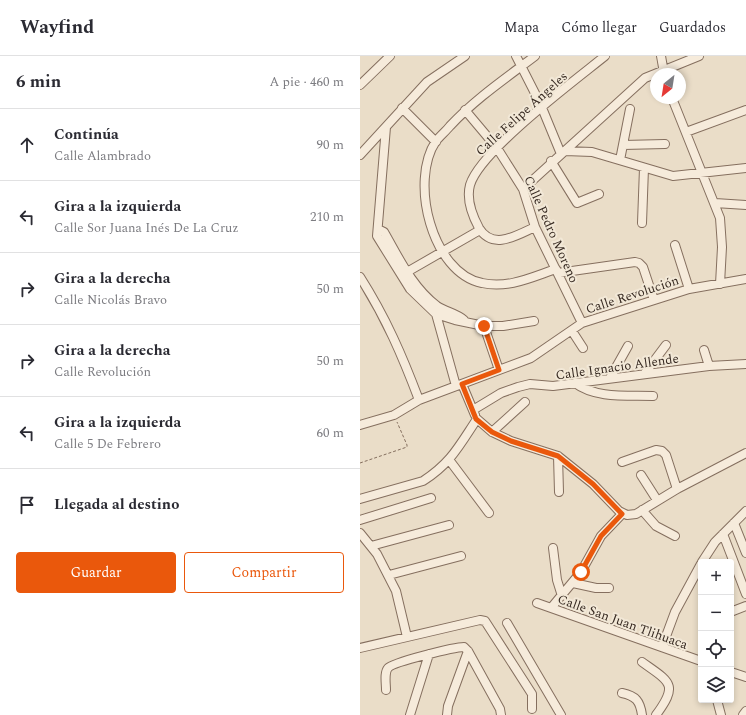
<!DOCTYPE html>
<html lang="es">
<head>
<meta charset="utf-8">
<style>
	:root { --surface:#fff; --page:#f2f2f3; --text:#2b2b33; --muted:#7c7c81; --line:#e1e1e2; --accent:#ea580c }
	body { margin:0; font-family:Spectral,serif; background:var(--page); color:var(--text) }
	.controls { position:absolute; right:12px; bottom:12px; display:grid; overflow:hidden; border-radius:4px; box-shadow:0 2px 6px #0003 }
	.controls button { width:36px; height:36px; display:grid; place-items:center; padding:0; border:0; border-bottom:1px solid var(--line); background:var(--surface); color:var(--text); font:20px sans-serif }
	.compass { position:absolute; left:290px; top:12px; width:36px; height:36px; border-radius:50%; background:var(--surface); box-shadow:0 2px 6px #0003; rotate:210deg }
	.stop { position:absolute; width:12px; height:12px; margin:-9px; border:3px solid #ea580c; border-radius:50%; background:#fff }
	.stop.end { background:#ea580c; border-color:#fff; box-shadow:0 1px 4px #0008 }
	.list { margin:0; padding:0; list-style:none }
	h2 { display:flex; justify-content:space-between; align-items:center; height:52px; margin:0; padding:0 16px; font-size:17px }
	h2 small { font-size:13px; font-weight:400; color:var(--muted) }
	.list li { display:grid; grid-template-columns:26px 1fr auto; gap:12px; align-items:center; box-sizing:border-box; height:72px; padding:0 16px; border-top:1px solid var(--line) }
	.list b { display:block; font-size:15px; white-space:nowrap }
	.list p { margin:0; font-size:13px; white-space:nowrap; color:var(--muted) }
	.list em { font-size:13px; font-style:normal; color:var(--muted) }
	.actions { display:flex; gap:8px; padding:12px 16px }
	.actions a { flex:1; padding:9px 0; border:1px solid var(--accent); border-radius:4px; text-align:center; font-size:14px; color:var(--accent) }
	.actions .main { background:var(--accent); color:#fff }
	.icon { flex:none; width:22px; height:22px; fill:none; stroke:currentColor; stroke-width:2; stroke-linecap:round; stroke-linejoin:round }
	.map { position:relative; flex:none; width:386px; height:659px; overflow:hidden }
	header { display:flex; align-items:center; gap:24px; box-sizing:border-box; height:56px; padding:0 20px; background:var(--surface); border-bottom:1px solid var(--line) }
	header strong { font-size:19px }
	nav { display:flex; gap:22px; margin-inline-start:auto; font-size:14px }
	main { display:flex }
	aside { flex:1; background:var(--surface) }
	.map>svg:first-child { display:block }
</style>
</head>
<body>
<header>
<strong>Wayfind</strong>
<nav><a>Mapa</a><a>Cómo llegar</a><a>Guardados</a></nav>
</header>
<main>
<aside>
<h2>6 min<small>A pie · 460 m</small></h2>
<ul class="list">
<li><svg class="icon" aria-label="ahead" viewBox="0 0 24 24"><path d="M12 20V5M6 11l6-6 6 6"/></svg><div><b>Continúa</b><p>Calle Alambrado</p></div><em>90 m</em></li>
<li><svg class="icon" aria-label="left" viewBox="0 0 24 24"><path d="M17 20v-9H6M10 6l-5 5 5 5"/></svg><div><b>Gira a la izquierda</b><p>Calle Sor Juana Inés De La Cruz</p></div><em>210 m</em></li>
<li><svg class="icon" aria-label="right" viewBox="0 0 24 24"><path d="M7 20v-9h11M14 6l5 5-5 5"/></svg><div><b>Gira a la derecha</b><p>Calle Nicolás Bravo</p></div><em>50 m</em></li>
<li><svg class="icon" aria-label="right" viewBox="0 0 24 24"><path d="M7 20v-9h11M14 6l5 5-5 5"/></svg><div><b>Gira a la derecha</b><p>Calle Revolución</p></div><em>50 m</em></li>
<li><svg class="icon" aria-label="left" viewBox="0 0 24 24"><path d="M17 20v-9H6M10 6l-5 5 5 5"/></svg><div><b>Gira a la izquierda</b><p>Calle 5 De Febrero</p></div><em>60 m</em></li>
<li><svg class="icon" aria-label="arrive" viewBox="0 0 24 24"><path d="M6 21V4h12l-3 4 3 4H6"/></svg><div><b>Llegada al destino</b></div></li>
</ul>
<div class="actions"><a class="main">Guardar</a><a>Compartir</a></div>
</aside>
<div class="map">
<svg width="386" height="659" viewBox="0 0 386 659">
	<rect width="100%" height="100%" fill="#eaddc8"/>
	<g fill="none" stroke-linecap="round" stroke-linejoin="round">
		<!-- minor casing -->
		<g stroke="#856f5f" stroke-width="10">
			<path id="minor" d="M 156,0 L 180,47 L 201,98
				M 175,0 C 146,22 115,43 90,70 C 86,75 80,80 76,85 C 49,125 72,217 122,227 C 148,233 172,221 196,213
				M 301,0 L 304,17
				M 0,29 L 30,0
				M 312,42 L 360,162 L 362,191 L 360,228
				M 42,52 L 76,86
				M 105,54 L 137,92 L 163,133 L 175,171 L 222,267
				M 26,71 L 17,180 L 50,233 L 76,258 L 95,264 L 124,270 L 143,270 L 174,265
				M 326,76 L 386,54
				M 263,89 L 305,88
				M 205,95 L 232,96 L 313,120 L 386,112
				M 0,99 L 67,26 L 105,0
				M 260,104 L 270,53
				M 191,105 L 217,147 L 239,138
				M 163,133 L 285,22 L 339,0
				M 355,147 L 386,149
				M 282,167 L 284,112
				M 175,171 C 157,179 133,195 119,172 C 112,159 106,144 110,129 C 120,95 214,25 245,0
				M 18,173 L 24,176 C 39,202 52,231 77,250 C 86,256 96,257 104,264
				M 315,189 L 329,233
				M 47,216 L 120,174
				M 198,217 L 275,206 L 279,207 L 283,211 L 294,244
				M 0,221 C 26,262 42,299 59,344
				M 76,258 L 96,330
				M 124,270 L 139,314
				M 212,275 L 223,292
				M 344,294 L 349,310
				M 285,317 L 306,289
				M 250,322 L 268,290
				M 215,327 C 236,343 269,339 293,340
				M 102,328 L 115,359
				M 113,354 L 141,337 L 158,331 L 170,328 L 193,330 L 349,310 L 386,308
				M 117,363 L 132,376 L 151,385 L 198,400 L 233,428 L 259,455 L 267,459 L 276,458 L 317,433 L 386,397
				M 0,369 L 34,359 L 59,344 L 171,302 L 222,267 L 329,233 L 386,223
				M 132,376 L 165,346
				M 198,400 L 199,436
				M 90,405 L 129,457
				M 262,406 L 296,394 L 302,395 L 306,399 L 317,433
				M 281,419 L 297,444
				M 0,443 L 63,425 C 91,407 99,390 117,363
				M 282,454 L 296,470 L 315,480
				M 0,464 L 71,442
				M 374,467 L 386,497
				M 0,477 L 17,498 L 36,535 L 47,581
				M 363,478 L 386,538
				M 11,490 L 89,469
				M 193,492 L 197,524 L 202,540
				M 342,506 L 355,486 L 386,455
				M 29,519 L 101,500
				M 213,527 L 236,532 L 249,532
				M 177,547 L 341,605
				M 191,552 L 221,516 L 241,480 L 262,458
				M 373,555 L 386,550
				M 147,567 L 201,659
				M 302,591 L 315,556 L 341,508
				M 0,592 L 120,564 L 125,565 L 172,638 L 172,653
				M 282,606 C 310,626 319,628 296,659
				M 371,616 L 386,621
				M 26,634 C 26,627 24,617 28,612 C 33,606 95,591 104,591 L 108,595 L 140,653 L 141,659
				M 262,637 C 276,640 280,645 282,659
				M 357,644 L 361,659
				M 50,659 L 69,598
				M 87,659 L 88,650 L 108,595
				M 383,659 L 386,655"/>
		</g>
		<!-- path -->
		<path stroke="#856f5f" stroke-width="1" stroke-dasharray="3 2" stroke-linecap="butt" d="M 0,407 L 47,391 L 47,389 L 37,366"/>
		<!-- minor -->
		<use href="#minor" stroke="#f6ebdb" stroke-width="8"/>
	</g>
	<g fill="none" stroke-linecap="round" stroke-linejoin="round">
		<!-- route -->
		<path stroke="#ea580c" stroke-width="5" d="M 124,270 L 139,314 L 102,328 L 116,363 L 132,376 L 151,385 L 198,400 L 233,428 L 262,458 L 241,480 L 221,516"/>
	</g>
	<g text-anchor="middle" stroke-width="4" stroke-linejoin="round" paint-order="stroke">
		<!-- street labels -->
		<g font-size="13" fill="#362921" stroke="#f2e8d7">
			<text transform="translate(161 57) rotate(-42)" y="5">Calle Felipe Ángeles</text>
			<text transform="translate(192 173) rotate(66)" y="5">Calle Pedro Moreno</text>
			<text transform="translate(272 238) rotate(-18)" y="5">Calle Revolución</text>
			<text transform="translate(257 310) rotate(-8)" y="5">Calle Ignacio Allende</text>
			<text transform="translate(263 565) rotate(20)" y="5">Calle San Juan Tlihuaca</text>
		</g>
	</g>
</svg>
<div class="controls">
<button>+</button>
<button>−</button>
<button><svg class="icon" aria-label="locate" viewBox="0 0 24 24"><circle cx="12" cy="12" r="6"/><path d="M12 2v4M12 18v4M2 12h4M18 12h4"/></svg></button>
<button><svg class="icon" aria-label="layers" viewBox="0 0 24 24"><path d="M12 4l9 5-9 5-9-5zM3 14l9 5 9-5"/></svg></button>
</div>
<svg class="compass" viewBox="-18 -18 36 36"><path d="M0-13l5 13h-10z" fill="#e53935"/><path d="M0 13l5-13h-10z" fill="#7c7c81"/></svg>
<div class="stop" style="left:221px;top:516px"></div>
<div class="stop end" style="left:124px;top:270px"></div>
</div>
</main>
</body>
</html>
